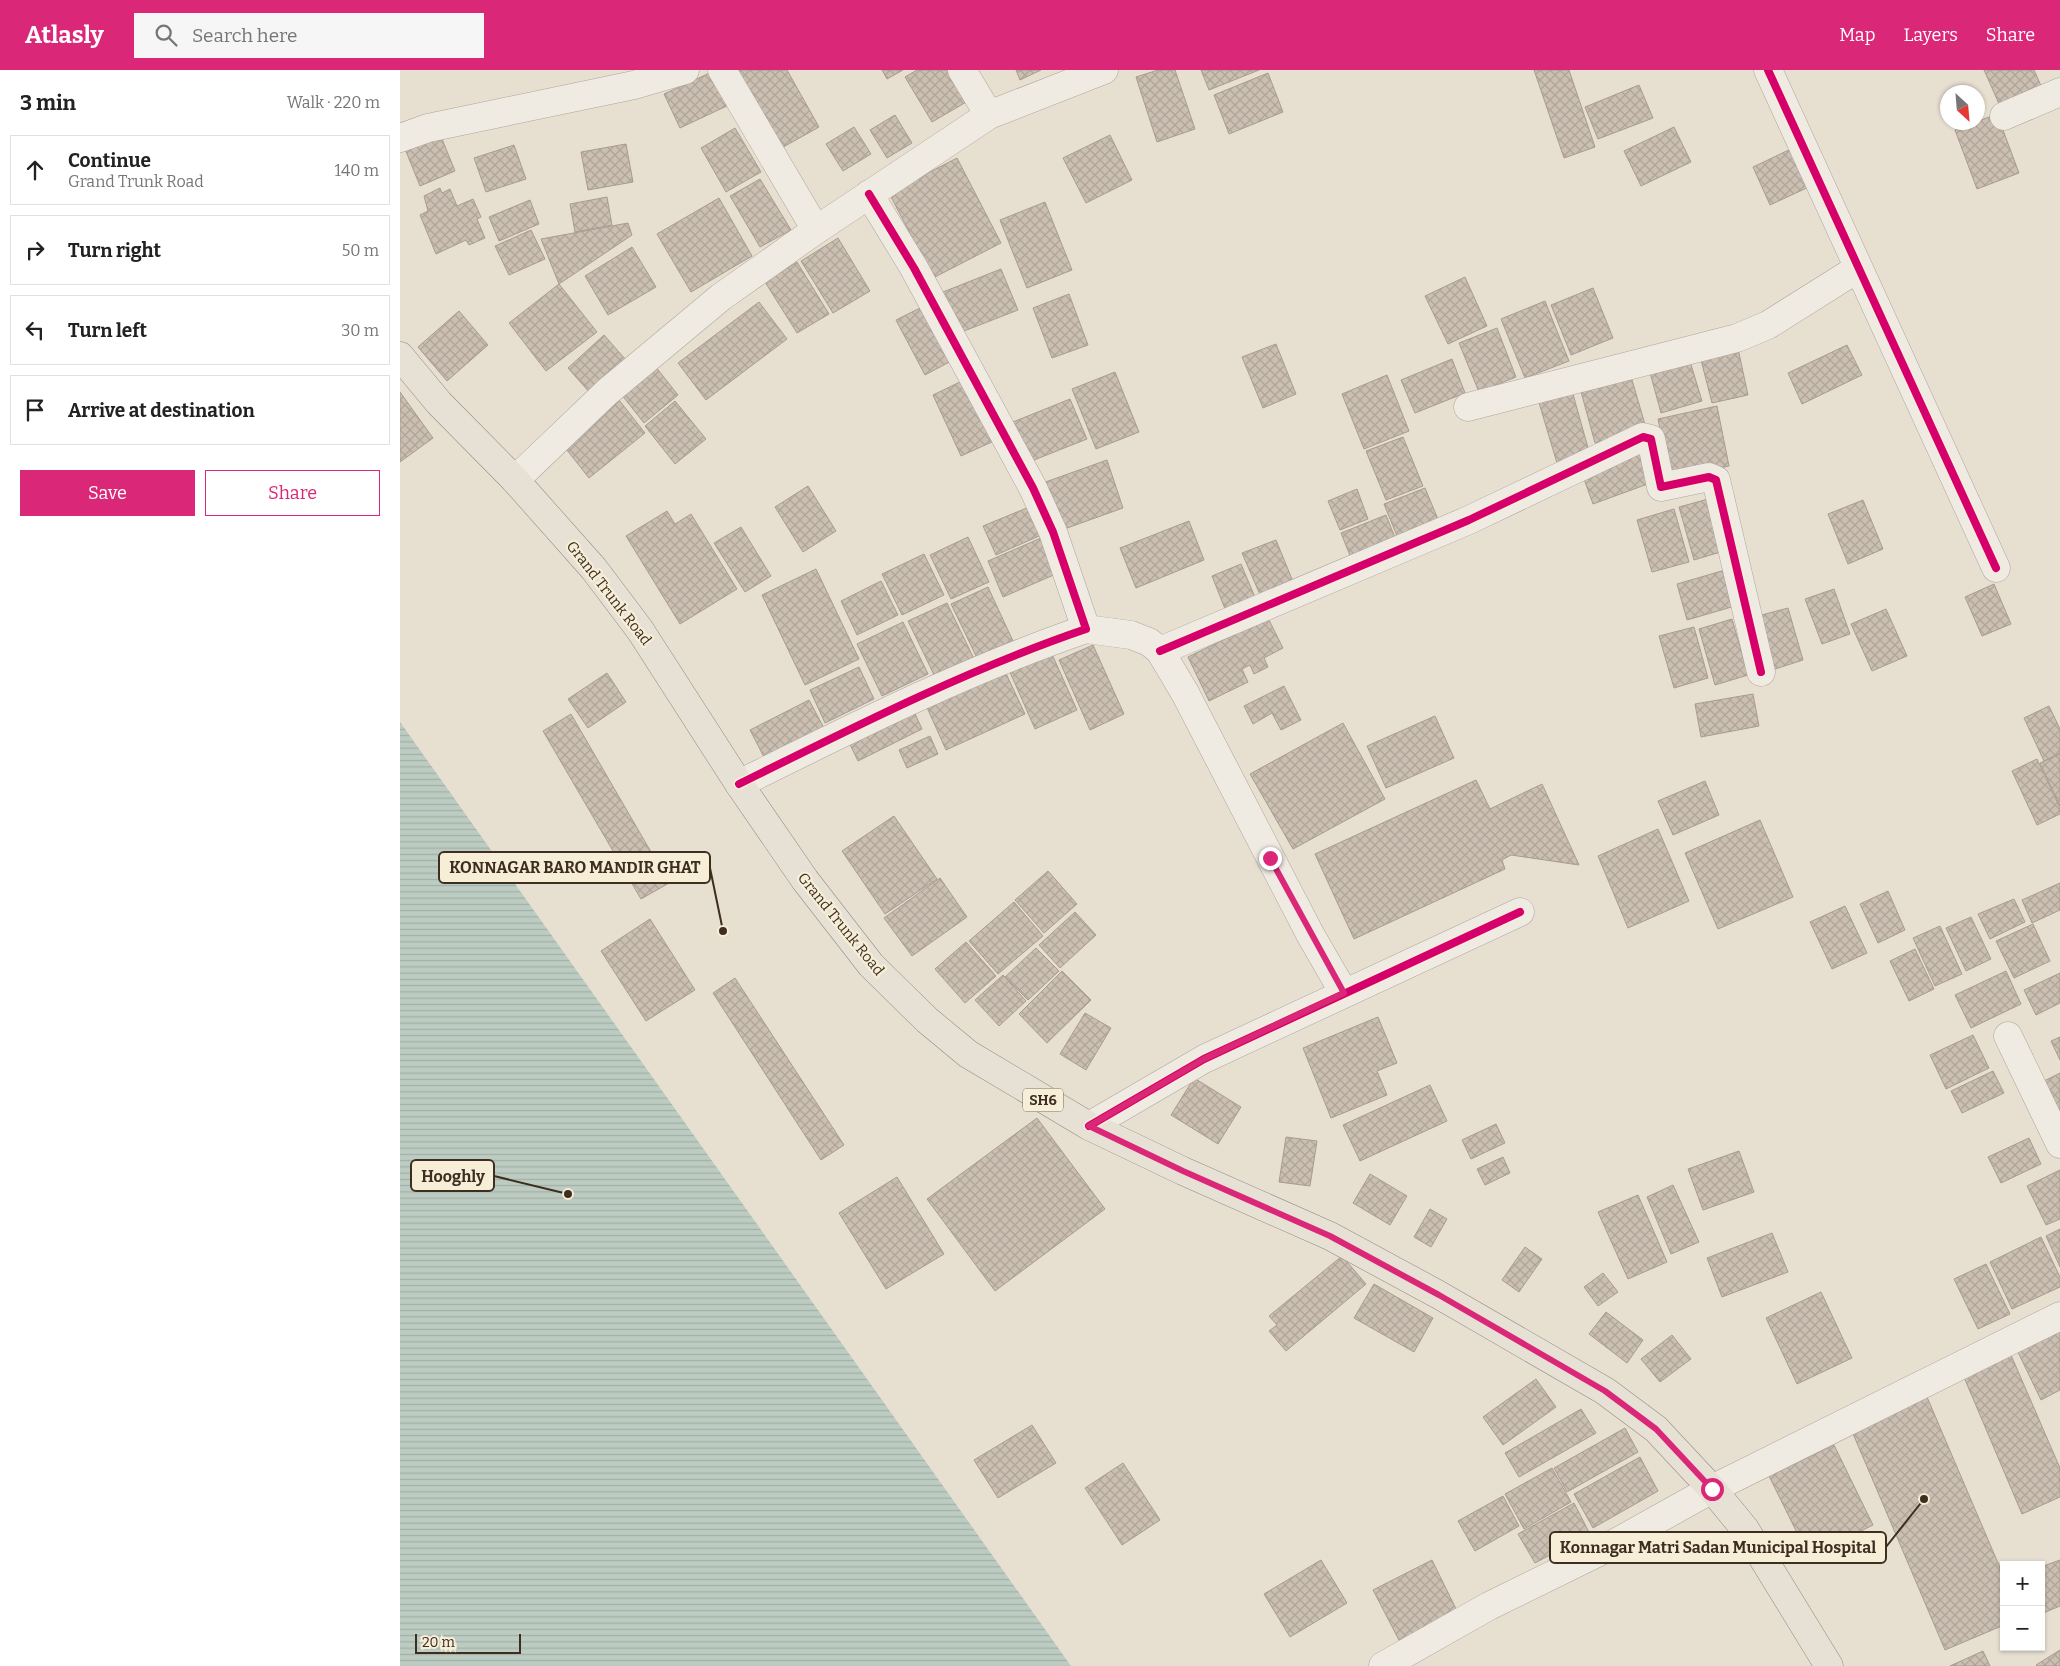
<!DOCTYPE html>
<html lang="en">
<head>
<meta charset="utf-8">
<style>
	:root { --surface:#fff; --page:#f6f6f6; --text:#222; --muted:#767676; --line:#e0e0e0; --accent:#db2777 }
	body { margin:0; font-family:Bitter,serif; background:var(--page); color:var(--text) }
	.controls { position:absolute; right:15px; bottom:15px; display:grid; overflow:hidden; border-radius:0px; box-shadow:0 1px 4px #0004 }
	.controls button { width:45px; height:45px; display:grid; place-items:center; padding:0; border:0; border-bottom:1px solid var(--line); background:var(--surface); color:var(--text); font:25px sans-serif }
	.compass { position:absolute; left:1540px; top:15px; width:45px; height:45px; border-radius:50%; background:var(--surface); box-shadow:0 1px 4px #0004; rotate:154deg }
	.scale { position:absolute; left:15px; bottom:12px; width:106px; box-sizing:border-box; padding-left:5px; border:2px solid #3d2e20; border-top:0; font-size:14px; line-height:18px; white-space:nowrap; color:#3d2e20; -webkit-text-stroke:4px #f7eed8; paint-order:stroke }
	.stop { position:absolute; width:15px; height:15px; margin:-11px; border:4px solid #db2777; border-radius:50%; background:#fff }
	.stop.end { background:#db2777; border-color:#fff; box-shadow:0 1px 5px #0008 }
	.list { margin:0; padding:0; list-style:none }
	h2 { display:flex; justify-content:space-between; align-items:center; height:65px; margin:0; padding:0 20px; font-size:21px }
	h2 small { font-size:16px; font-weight:400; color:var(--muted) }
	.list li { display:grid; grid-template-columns:32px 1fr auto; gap:15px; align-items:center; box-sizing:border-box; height:70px; margin:0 10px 10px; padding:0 10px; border:1px solid var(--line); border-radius:0px }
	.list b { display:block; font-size:19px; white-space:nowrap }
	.list p { margin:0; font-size:16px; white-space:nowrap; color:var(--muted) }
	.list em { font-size:16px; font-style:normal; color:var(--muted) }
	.actions { display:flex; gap:10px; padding:15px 20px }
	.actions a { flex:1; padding:11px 0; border:1px solid var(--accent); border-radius:0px; text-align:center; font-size:18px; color:var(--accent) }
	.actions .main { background:var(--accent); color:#fff }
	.icon { flex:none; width:28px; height:28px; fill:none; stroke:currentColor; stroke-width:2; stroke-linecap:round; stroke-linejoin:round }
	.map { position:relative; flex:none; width:1660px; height:1596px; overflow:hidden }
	header { display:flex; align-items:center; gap:30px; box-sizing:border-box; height:70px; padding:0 25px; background:var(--accent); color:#fff }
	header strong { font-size:24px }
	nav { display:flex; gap:28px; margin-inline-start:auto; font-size:18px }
	.search { width:350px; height:45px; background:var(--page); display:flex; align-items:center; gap:12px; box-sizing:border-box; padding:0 18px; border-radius:0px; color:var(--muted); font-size:19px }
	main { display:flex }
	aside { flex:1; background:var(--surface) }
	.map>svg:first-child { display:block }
</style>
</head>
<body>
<header>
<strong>Atlasly</strong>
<div class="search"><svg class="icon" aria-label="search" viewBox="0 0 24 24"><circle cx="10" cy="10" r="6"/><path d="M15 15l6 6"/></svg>Search here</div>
<nav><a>Map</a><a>Layers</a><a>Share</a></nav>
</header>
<main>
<aside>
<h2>3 min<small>Walk · 220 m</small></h2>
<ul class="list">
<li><svg class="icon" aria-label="ahead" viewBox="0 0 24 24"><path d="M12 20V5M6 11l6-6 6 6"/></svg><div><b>Continue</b><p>Grand Trunk Road</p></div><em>140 m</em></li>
<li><svg class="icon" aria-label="right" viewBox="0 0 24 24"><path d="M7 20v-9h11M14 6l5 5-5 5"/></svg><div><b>Turn right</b></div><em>50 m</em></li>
<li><svg class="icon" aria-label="left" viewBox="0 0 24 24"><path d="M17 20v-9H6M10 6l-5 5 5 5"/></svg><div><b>Turn left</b></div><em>30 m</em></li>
<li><svg class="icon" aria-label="arrive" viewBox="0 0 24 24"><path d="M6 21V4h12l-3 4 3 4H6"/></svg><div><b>Arrive at destination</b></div></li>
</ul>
<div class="actions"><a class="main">Save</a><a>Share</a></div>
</aside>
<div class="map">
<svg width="1660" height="1596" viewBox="0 0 1660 1596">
	<defs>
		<pattern id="water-rules" width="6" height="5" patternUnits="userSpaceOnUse" patternTransform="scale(1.25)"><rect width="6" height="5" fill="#bcccc2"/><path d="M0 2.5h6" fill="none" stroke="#a2b0a6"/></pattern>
		<pattern id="building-cross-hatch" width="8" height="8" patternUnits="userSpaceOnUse" patternTransform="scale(1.25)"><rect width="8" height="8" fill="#cbbfb2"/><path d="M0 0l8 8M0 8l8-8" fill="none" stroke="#afa499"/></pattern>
	</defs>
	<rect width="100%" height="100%" fill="#e7e0d1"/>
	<!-- water -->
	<path fill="url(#water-rules)" d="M 0,652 L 671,1596 L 0,1596 Z"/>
	<!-- building -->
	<path fill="url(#building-cross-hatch)" stroke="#a89c90" d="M 316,0 L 331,34 L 280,58 L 264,24 Z
		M 333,0 L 387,0 L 419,57 L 378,80 Z
		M 482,0 L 503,0 L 487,9 Z
		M 517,0 L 549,0 L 568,31 L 532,52 L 505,7 Z
		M 616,0 L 641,0 L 620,10 Z
		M 758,0 L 775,0 L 795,59 L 757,72 L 736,7 Z
		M 801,0 L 859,0 L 809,20 Z
		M 1134,0 L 1169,0 L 1195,77 L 1164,88 Z
		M 1584,0 L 1634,0 L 1642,18 L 1600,36 Z
		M 868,3 L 883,42 L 829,64 L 814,25 Z
		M 1239,15 L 1253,48 L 1198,69 L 1185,37 Z
		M 1597,44 L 1619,103 L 1577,119 L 1555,60 Z
		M 495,45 L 512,73 L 487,88 L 470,60 Z
		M 454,57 L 471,84 L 443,101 L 426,74 Z
		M 1274,57 L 1291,92 L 1241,116 L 1224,81 Z
		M 335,58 L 361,102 L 326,122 L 301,78 Z
		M 38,59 L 55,101 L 20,116 L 3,74 Z
		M 710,65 L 732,110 L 686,133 L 663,88 Z
		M 226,74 L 233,112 L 188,120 L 181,82 Z
		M 114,75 L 126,109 L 86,122 L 74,88 Z
		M 1393,78 L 1411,116 L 1370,135 L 1353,97 Z
		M 557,88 L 601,173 L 533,208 L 489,123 Z
		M 360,109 L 391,160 L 360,177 L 330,126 Z
		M 40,118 L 42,123 L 50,119 L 57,136 L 73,129 L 81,147 L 77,149 L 85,168 L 69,175 L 66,170 L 36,184 L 20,145 L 28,141 L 24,126 Z
		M 207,127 L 212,155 L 175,162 L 170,134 Z
		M 319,128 L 352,186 L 291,222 L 257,164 Z
		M 130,130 L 139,154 L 99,171 L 89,147 Z
		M 645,132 L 672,200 L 627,218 L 600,150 Z
		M 228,153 L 232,165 L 159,214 L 141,169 Z
		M 131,160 L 145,189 L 109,205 L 95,176 Z
		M 438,168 L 470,221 L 433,243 L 401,191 Z
		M 232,177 L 256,217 L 208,245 L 185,206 Z
		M 397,192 L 429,244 L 397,263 L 365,212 Z
		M 601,199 L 618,240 L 559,263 L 543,222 Z
		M 1065,207 L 1087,256 L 1048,274 L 1025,226 Z
		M 159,214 L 197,262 L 146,301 L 109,253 Z
		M 1193,218 L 1213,268 L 1171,285 L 1151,235 Z
		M 669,224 L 688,275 L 652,288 L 633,238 Z
		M 1145,231 L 1169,291 L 1125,308 L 1101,249 Z
		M 359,232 L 387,269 L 306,330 L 278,293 Z
		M 526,235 L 555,289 L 525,305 L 496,250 Z
		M 59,241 L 88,275 L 47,311 L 18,277 Z
		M 1097,258 L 1116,307 L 1079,322 L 1059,273 Z
		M 204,265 L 226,290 L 190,323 L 168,298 Z
		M 876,274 L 896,324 L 863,338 L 842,287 Z
		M 1337,274 L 1348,325 L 1312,333 L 1299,282 Z
		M 1447,275 L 1462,305 L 1402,334 L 1388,303 Z
		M 1289,288 L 1302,331 L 1261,343 L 1249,299 Z
		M 1052,289 L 1065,323 L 1015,343 L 1001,310 Z
		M 255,296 L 278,325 L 244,353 L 221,324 Z
		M 715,302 L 739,362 L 696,379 L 672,319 Z
		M 1230,303 L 1246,358 L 1195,373 L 1180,318 Z
		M 987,305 L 1009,361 L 964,379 L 942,324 Z
		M 566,309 L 594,371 L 561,386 L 533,325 Z
		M 1171,317 L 1190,385 L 1157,393 L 1137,326 Z
		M 0,322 L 33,368 L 0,392 Z
		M 670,329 L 687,369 L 629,392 L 613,352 Z
		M 219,330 L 245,363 L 189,408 L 163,375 Z
		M 275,331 L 306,369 L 275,394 L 245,356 Z
		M 1317,336 L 1329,396 L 1271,409 L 1258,349 Z
		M 1003,367 L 1023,416 L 986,430 L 966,381 Z
		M 1243,375 L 1256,411 L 1193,434 L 1180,398 Z
		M 707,390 L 723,438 L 656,462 L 640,414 Z
		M 408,416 L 436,461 L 403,482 L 375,437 Z
		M 1025,418 L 1040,454 L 999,471 L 984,434 Z
		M 957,419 L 968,449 L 940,460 L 928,431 Z
		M 1312,428 L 1327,480 L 1294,490 L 1279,437 Z
		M 1463,430 L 1483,479 L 1448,494 L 1428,444 Z
		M 634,435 L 646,463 L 596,485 L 583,456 Z
		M 1274,439 L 1289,492 L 1252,502 L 1237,450 Z
		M 267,441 L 275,454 L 291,444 L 337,519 L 280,554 L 226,466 Z
		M 986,445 L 998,475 L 953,493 L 941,463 Z
		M 789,451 L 804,490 L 736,518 L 720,478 Z
		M 341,457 L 371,506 L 345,522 L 314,473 Z
		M 568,467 L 589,512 L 551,529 L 530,485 Z
		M 641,468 L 656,504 L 603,527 L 588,491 Z
		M 876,470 L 894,514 L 861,527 L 842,483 Z
		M 524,484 L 544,525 L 502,545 L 482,504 Z
		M 841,494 L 857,532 L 827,544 L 812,506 Z
		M 416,499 L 459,589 L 405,615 L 362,525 Z
		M 1325,500 L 1335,536 L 1287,550 L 1277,514 Z
		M 481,511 L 498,545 L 457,565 L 441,531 Z
		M 1594,514 L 1611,554 L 1582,566 L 1565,527 Z
		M 588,517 L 613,571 L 577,588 L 551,534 Z
		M 1434,519 L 1450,564 L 1422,574 L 1405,529 Z
		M 547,533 L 576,593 L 537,611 L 508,551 Z
		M 1388,538 L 1403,590 L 1369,601 L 1354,547 Z
		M 1486,539 L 1507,586 L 1472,601 L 1451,554 Z
		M 868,548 L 883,578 L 864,588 L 868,597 L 854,604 L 850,595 L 842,599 L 848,612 L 809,631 L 788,587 Z
		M 1332,549 L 1348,605 L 1315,615 L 1299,559 Z
		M 503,552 L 528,604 L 482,626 L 457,574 Z
		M 1294,557 L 1308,608 L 1274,618 L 1259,566 Z
		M 693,575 L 724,644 L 690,660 L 659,590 Z
		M 651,582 L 677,640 L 635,659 L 609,600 Z
		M 459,597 L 474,629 L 425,653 L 410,620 Z
		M 603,597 L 625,644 L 546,680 L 525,633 Z
		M 207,603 L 226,632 L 188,658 L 168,629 Z
		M 884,616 L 901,650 L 881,660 L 872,643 L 853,654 L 844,636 Z
		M 1353,624 L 1359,656 L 1301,667 L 1295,634 Z
		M 409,630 L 424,658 L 365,689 L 350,660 Z
		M 511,635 L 522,659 L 458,691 L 446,666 Z
		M 1649,636 L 1660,659 L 1660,683 L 1644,691 L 1624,648 Z
		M 171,644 L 269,813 L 241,829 L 143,661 Z
		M 1035,646 L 1054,688 L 986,718 L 967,676 Z
		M 943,653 L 985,729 L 893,779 L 850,704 Z
		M 530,666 L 538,684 L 507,698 L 499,680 Z
		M 1660,684 L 1660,736 L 1640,693 Z
		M 1637,689 L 1660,738 L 1660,744 L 1637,755 L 1612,701 Z
		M 1076,710 L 1090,739 L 1142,714 L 1179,795 L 1111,785 L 1102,790 L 1105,799 L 954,869 L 915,784 Z
		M 1305,711 L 1319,745 L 1273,765 L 1258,731 Z
		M 494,746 L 537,809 L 485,844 L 442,781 Z
		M 1360,750 L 1393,827 L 1318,859 L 1285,783 Z
		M 1258,759 L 1289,831 L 1228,858 L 1198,786 Z
		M 648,801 L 677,834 L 644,863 L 615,830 Z
		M 540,808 L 567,847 L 512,886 L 484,848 Z
		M 1660,813 L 1660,840 L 1632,853 L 1622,830 Z
		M 1488,821 L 1505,860 L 1478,873 L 1460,834 Z
		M 1614,829 L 1625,852 L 1590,869 L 1578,844 Z
		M 614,832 L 643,866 L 598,904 L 569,871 Z
		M 1445,836 L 1467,883 L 1432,899 L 1410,852 Z
		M 675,842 L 696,865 L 660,898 L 639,875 Z
		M 1571,847 L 1591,889 L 1566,901 L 1546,858 Z
		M 250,849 L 295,920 L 246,951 L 201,881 Z
		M 1633,854 L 1650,891 L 1614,908 L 1596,871 Z
		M 1540,856 L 1562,904 L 1535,916 L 1513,868 Z
		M 566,872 L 596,906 L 565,933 L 535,899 Z
		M 636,878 L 659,901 L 628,930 L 605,907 Z
		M 1515,879 L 1534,919 L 1509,931 L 1490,891 Z
		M 662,901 L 691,930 L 647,973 L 619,944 Z
		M 1606,901 L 1621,934 L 1571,958 L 1555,925 Z
		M 1660,903 L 1660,933 L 1636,945 L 1624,920 Z
		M 603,905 L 626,931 L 599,956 L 575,930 Z
		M 335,908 L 444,1075 L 421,1090 L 313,923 Z
		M 685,943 L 711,958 L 686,1000 L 660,984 Z
		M 978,947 L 997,993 L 977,1001 L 987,1025 L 931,1048 L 903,978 Z
		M 1573,965 L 1589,998 L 1546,1019 L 1530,985 Z
		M 1660,967 L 1660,990 L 1651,971 Z
		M 1593,1001 L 1604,1023 L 1562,1043 L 1551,1021 Z
		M 1660,1003 L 1660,1045 L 1644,1011 Z
		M 794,1008 L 841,1037 L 818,1074 L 771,1045 Z
		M 1030,1015 L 1047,1051 L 960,1091 L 943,1055 Z
		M 637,1048 L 705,1139 L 595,1221 L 527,1129 Z
		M 1096,1054 L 1105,1073 L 1071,1089 L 1062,1070 Z
		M 886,1067 L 917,1071 L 910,1116 L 879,1112 Z
		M 1629,1068 L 1641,1094 L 1601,1113 L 1588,1087 Z
		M 1339,1081 L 1354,1122 L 1303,1140 L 1288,1099 Z
		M 1103,1087 L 1110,1103 L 1085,1115 L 1077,1099 Z
		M 1660,1100 L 1660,1149 L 1646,1155 L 1627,1116 Z
		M 970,1104 L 1007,1126 L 990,1155 L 953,1133 Z
		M 497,1107 L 544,1184 L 486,1219 L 439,1143 Z
		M 1273,1115 L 1299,1172 L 1271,1184 L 1247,1127 Z
		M 1238,1125 L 1267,1192 L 1228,1209 L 1198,1142 Z
		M 1030,1139 L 1047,1149 L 1031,1177 L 1014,1167 Z
		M 1660,1159 L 1660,1197 L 1646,1166 Z
		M 1372,1163 L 1388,1202 L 1322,1227 L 1307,1188 Z
		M 1641,1167 L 1660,1207 L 1660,1217 L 1612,1239 L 1590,1192 Z
		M 1125,1177 L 1142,1189 L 1119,1222 L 1102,1210 Z
		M 942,1186 L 966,1214 L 886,1281 L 869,1261 L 877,1255 L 869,1246 Z
		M 1586,1194 L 1610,1244 L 1578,1259 L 1554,1209 Z
		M 1203,1203 L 1218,1222 L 1198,1236 L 1184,1217 Z
		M 974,1214 L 1033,1248 L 1014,1282 L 954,1248 Z
		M 1421,1222 L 1452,1288 L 1397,1314 L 1366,1248 Z
		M 1206,1242 L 1243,1270 L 1227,1293 L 1189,1264 Z
		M 1660,1256 L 1660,1320 L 1641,1330 L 1616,1278 Z
		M 1272,1265 L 1291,1289 L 1260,1312 L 1241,1289 Z
		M 1611,1285 L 1660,1398 L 1660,1427 L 1622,1444 L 1563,1305 Z
		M 1136,1309 L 1156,1337 L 1103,1375 L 1083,1347 Z
		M 1527,1327 L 1604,1507 L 1604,1555 L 1545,1580 L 1451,1359 Z
		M 1181,1339 L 1196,1363 L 1119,1407 L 1105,1383 Z
		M 632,1355 L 656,1393 L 598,1428 L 574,1390 Z
		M 1225,1358 L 1238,1382 L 1167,1422 L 1154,1398 Z
		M 1434,1375 L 1473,1455 L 1409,1487 L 1369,1406 Z
		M 1240,1387 L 1258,1421 L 1193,1458 L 1174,1424 Z
		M 723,1393 L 760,1450 L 722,1475 L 685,1418 Z
		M 1152,1398 L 1171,1432 L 1124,1459 L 1105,1424 Z
		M 1103,1426 L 1119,1456 L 1075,1481 L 1058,1451 Z
		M 1174,1433 L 1190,1464 L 1135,1493 L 1118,1464 Z
		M 921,1490 L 947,1533 L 890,1567 L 864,1524 Z
		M 1032,1490 L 1058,1543 L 1000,1572 L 973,1520 Z
		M 1660,1490 L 1660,1536 L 1641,1544 L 1641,1497 Z
		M 1660,1580 L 1660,1596 L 1637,1596 L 1636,1595 Z
		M 1583,1581 L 1590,1596 L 1550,1596 Z"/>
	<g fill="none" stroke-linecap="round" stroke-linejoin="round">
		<!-- minor casing -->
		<g stroke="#ada599" stroke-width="29">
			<path id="minor" d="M 322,0 L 416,160
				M 562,0 L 589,45
				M 1368,0 L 1596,498
				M 1604,46 L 1660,22
				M 0,68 L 28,58 L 234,15 L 285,0
				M 1068,337 L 1337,268 L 1368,255 L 1457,199
				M 115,410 L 207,322 L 321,227 L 416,160 L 589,45 L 704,0
				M 686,559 L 731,565 L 749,572 L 760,581 L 785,623 L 910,864 L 944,923
				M 760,581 L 1069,450 L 1243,367 L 1251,369 L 1261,417 L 1309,407 L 1316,410 L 1361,602
				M 339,714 C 452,658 566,600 686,559 L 653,462 L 633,418 L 514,198 L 469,124
				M 1608,966 L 1660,1074
				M 689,1056 L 804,989 L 1120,842
				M 983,1596 L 1089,1536 L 1199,1482 L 1312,1419 L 1660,1246"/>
		</g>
		<!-- major casing -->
		<g stroke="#928b80" stroke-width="29">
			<path id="major" d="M 0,286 L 39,333 L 115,410 L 194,499 L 240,560 L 339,714 L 405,810 L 471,895 L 527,950 L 568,984 L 689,1056 L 783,1101 L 930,1166 L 1039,1225 L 1205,1321 L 1256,1359 L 1312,1419 L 1345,1459 L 1429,1596"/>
		</g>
		<!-- minor -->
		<use href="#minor" stroke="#efebe3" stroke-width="28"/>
		<!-- major -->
		<use href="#major" stroke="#e6e1d4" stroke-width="28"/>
		<!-- cycleway casing -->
		<g stroke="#f7eed8" stroke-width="11">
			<path id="cycleway" d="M 1368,0 L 1596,498
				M 760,581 L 1069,450 L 1243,367 L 1251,369 L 1261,417 L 1309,407 L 1316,410 L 1361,602
				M 339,714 C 452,658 566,600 686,559 L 653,462 L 633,418 L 514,198 L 469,124
				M 689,1056 L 804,989 L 1120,842"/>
		</g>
		<!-- cycleway -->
		<use href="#cycleway" stroke="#d6006c" stroke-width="8"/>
	</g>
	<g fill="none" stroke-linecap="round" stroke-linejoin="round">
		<!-- route -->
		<path stroke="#db2777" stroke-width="6" d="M 870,788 L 944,923 L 804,989 L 689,1056 L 783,1101 L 930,1166 L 1039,1225 L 1205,1321 L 1256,1359 L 1312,1419"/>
	</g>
	<g text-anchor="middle" stroke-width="4.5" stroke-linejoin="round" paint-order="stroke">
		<!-- shield labels -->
		<rect fill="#f7eed8" stroke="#756857" stroke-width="1" x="623" y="1018.5" width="40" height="23" rx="4"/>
		<g font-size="14" font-weight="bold" fill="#3d2e20">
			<text x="643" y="1035">SH6</text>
		</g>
		<!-- street labels -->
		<g font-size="15" fill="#3d2e20" stroke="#f7eed8">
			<text transform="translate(209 523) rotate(52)" y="5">Grand Trunk Road</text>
			<text transform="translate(441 854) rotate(51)" y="5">Grand Trunk Road</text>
		</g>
	</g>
	<!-- callouts -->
	<path fill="none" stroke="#3d2e20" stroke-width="2" d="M323 861L310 798M168 1124L94 1106M1524 1429L1486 1477"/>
	<g fill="#3d2e20" stroke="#f7eed8" stroke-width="2">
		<circle cx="323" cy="861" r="5"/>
		<circle cx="168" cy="1124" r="5"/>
		<circle cx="1524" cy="1429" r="5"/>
	</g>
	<g fill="#f7eed8" stroke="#3d2e20" stroke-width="2">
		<rect x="39" y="782" width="271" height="31" rx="5"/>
		<rect x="11" y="1090" width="83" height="31" rx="5"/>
		<rect x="1150" y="1462" width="336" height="31" rx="5"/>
	</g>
	<g font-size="16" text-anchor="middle" font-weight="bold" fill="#3d2e20">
		<text x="175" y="803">KONNAGAR BARO MANDIR GHAT</text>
		<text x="53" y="1112">Hooghly</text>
		<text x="1318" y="1483">Konnagar Matri Sadan Municipal Hospital</text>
	</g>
</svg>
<div class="controls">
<button>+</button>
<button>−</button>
</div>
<svg class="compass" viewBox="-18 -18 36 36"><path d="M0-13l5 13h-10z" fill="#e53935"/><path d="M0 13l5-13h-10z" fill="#767676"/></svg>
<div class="scale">20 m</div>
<div class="stop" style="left:1312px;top:1419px"></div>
<div class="stop end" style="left:870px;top:788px"></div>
</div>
</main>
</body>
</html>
